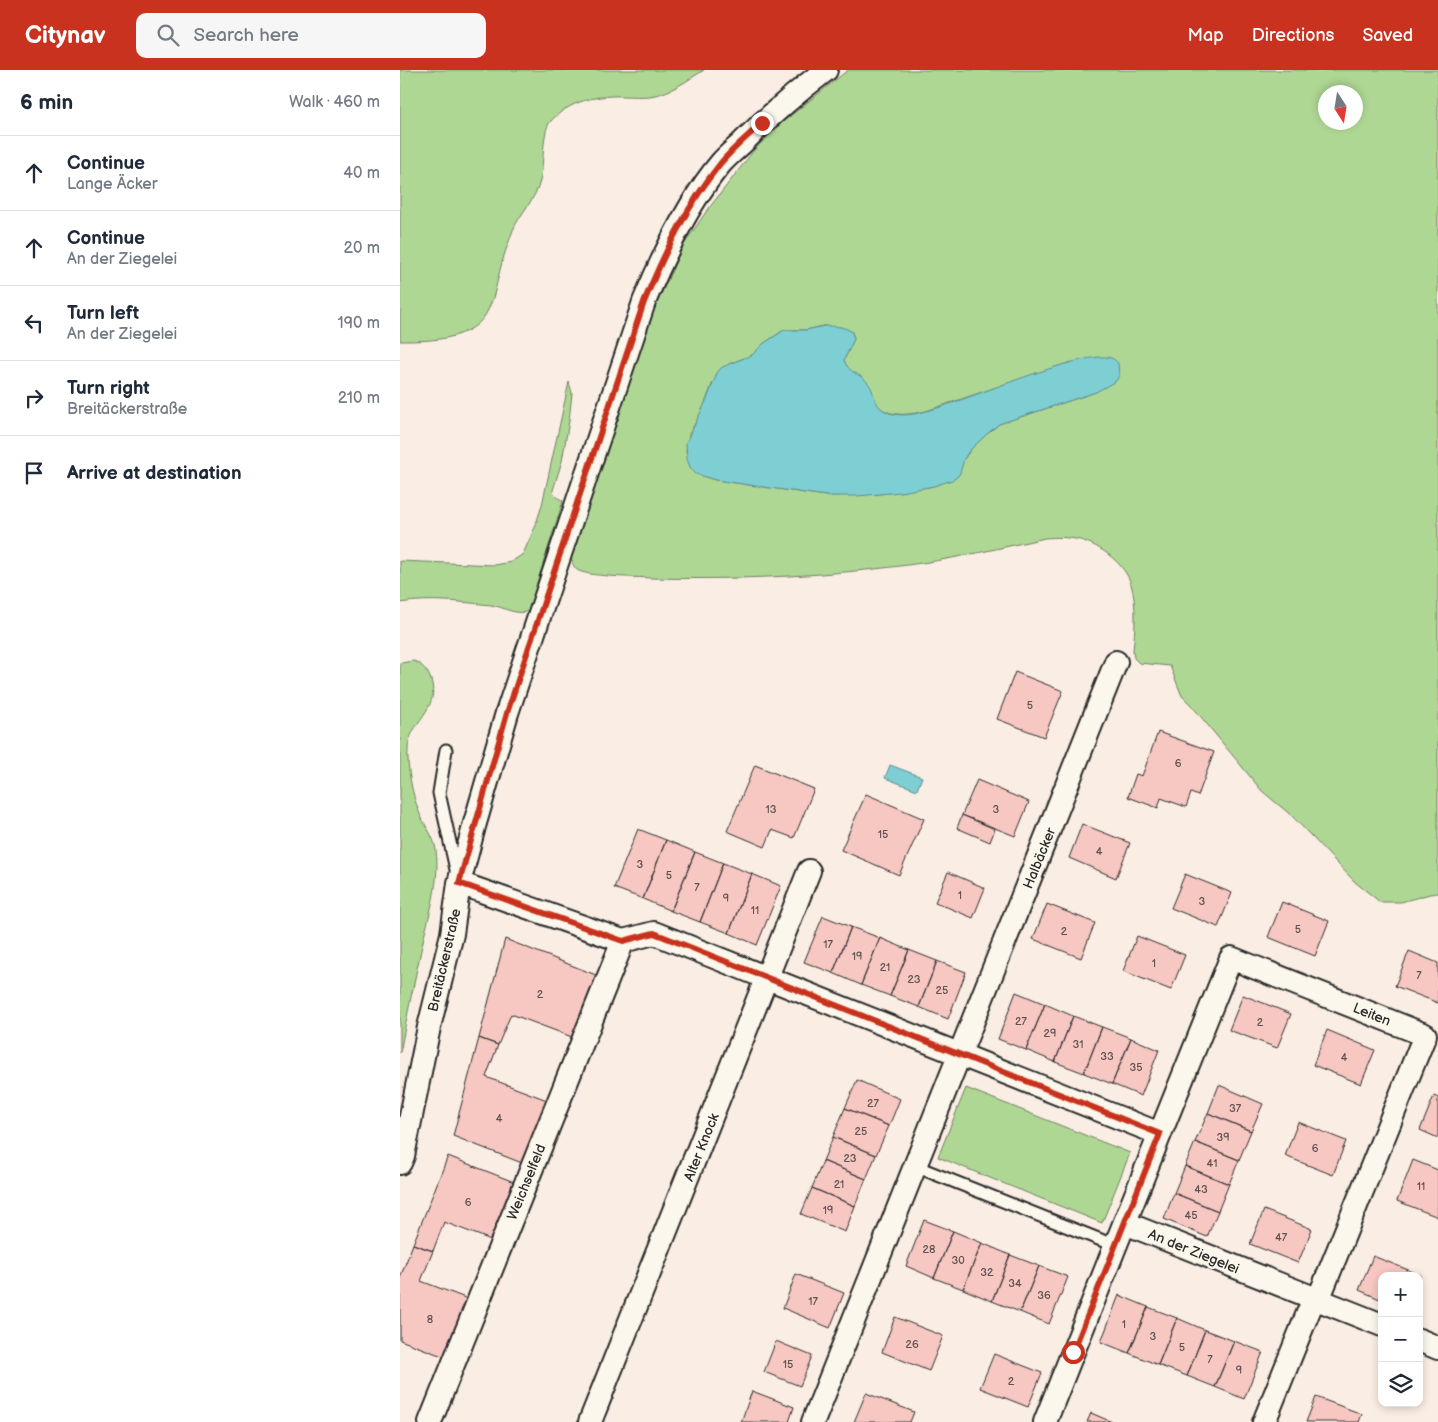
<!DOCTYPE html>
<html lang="en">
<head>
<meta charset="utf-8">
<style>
	:root { --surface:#fff; --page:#f6f6f7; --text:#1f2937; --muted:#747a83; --line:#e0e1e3; --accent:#c8321e }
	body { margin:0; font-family:"Balsamiq Sans",sans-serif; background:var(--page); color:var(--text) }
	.controls { position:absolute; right:15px; bottom:15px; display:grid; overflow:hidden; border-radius:10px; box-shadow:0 2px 8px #0003 }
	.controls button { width:45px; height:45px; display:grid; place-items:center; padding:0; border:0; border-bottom:1px solid var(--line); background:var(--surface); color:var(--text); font:25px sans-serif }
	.compass { position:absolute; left:918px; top:15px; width:45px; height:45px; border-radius:50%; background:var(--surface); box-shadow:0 2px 8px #0003; rotate:168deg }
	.stop { position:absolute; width:15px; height:15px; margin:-11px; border:4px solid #c8321e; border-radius:50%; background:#fff }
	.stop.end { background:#c8321e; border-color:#fff; box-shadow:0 1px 5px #0008 }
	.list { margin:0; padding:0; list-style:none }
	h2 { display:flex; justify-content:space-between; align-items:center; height:65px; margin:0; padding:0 20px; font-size:21px }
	h2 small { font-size:16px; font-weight:400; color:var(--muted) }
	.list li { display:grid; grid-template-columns:32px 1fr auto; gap:15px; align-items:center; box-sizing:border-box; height:75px; padding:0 20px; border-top:1px solid var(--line) }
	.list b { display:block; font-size:19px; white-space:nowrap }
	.list p { margin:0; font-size:16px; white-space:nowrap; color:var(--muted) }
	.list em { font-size:16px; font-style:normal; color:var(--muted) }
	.icon { flex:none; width:28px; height:28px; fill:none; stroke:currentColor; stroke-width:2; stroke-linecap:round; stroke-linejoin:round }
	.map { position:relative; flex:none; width:1038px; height:1352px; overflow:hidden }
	header { display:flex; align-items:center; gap:30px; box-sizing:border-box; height:70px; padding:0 25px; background:var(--accent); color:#fff }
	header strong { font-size:24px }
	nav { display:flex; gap:28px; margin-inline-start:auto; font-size:18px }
	.search { width:350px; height:45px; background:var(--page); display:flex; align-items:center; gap:12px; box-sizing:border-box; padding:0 18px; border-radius:10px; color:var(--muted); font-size:19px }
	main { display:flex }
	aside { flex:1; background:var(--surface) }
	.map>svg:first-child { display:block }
</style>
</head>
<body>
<header>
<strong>Citynav</strong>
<div class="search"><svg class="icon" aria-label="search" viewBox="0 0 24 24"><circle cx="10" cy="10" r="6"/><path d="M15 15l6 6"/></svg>Search here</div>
<nav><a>Map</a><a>Directions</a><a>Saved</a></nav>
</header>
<main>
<aside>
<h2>6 min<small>Walk · 460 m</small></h2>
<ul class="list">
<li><svg class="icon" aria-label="ahead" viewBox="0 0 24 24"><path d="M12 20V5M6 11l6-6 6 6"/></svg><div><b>Continue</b><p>Lange Äcker</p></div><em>40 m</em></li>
<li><svg class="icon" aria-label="ahead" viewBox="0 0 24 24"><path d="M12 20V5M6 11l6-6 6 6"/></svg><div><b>Continue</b><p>An der Ziegelei</p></div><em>20 m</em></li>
<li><svg class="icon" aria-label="left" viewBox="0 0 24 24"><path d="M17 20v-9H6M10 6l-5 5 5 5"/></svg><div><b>Turn left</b><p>An der Ziegelei</p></div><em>190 m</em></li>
<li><svg class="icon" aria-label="right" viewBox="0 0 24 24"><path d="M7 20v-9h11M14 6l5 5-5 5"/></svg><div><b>Turn right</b><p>Breitäckerstraße</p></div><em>210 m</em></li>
<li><svg class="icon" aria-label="arrive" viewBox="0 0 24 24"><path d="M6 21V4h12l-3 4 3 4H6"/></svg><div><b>Arrive at destination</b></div></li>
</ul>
</aside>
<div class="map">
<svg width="1038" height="1352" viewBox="0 0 1038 1352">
	<rect width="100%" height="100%" fill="#faede4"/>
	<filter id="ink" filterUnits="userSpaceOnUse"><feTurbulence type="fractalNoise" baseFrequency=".02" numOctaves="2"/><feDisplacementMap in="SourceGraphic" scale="10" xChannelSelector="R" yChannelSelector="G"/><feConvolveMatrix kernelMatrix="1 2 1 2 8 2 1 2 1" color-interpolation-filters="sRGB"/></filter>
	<g filter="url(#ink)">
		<!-- green -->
		<path fill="#afd794" stroke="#6d8160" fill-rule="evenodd" d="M 0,0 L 304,0 C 286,11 271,23 250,26 C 241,27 232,26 223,26 C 196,25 169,31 150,52 C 142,61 144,97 140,111 C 136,129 120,143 113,160 C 109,172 104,184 101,196 C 97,211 95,226 88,240 C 74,271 29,271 0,271 Z
			M 448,0 L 1038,0 L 1038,823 L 1030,824 L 1001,832 L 980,832 L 955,812 L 892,746 L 862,721 L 792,636 L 782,626 L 770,596 L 739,593 L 734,588 L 733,581 C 735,560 737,534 731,514 C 725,494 700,475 680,470 C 668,467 656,467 645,468 C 604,477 563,487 522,493 C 432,506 342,510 251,508 C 235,507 193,507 179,501 C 173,498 172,492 171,485 L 228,307 L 253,242 L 283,176 L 306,142 L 355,79 L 384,51 ZM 926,22 L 956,22 L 956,52 L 926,52 ZM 424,256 L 440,257 L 452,262 L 454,269 L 444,290 L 447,298 L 479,337 C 493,348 511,344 526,341 L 665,294 L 695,288 L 710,288 L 696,322 L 599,354 L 574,375 L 564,389 L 534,416 L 522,418 L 479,424 L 426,426 L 315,410 L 296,404 L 290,397 L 286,381 L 289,364 L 302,341 L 313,312 L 329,294 L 352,285 L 363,274 L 384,260 L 406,260 Z
			M 169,312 L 172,323 L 169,351 L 162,391 L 153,420 L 154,425 L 163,431 L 137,513 L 136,528 L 129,541 C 116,546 104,537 91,535 C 61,532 30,528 0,533 L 0,491 L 95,495 L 111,492 L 123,484 L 135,457 L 142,435 Z
			M 14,591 C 23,595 28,601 31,610 C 41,639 8,653 8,679 C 7,699 12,723 19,742 C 24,755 35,767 36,781 C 40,810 30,842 23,871 C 15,908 7,945 0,983 L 0,593 Z
			M 566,1018 L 730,1083 L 702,1153 L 538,1087 Z"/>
		<!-- water -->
		<path fill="#7ecfd4" stroke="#5d8d90" d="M 424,256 C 434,256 444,256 452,262 L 454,269 L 444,290 C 449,304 459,302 468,313 C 475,321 473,335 485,341 C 500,349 521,343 537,338 C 569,329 686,279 711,288 C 714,289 716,291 718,293 L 719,306 L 716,311 L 696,322 L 599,354 L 587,364 L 569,381 L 564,389 L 560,403 L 557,407 L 552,410 L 534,416 L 501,422 L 458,426 L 426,426 L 315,410 L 296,404 L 290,397 L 287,389 L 286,373 L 307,329 L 317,303 L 321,298 L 329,294 L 352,285 L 363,274 L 384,260 L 406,260 Z
			M 490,695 L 522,707 L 517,720 L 485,708 Z"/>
		<!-- building -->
		<path fill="#f7c7c2" stroke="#2b2b2b" d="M 615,602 L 663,621 L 644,667 L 597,649 Z
			M 758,662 L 814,682 L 798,726 L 791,723 L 786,737 L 761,728 L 758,738 L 728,727 L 736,704 L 742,706 Z
			M 355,695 L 414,719 L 394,768 L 372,760 L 365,777 L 327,761 Z
			M 577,710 L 629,732 L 615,766 L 562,745 Z
			M 466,724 L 524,749 L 499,805 L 441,780 Z
			M 562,745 L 595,759 L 590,772 L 557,758 Z
			M 682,754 L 730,773 L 716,808 L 669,788 Z
			M 238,759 L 266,770 L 243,829 L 214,818 Z
			M 266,770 L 295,782 L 271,841 L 243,829 Z
			M 295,782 L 323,793 L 300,852 L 271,841 Z
			M 323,793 L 352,804 L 329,863 L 300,852 Z
			M 548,802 L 585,818 L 573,848 L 535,832 Z
			M 352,804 L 381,816 L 357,875 L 329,863 Z
			M 785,804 L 832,823 L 818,857 L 771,838 Z
			M 882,832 L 929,851 L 915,886 L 868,867 Z
			M 647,834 L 695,853 L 681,888 L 633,869 Z
			M 423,846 L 451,857 L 433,903 L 404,892 Z
			M 451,857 L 480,868 L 461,915 L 433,903 Z
			M 737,866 L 785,885 L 771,920 L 723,901 Z
			M 480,868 L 509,880 L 490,926 L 461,915 Z
			M 105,869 L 196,905 L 172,967 L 111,944 L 98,975 L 79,968 Z
			M 509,880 L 537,891 L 519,937 L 490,926 Z
			M 1009,881 L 1038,893 L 1038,933 L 995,916 Z
			M 537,891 L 566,902 L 548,949 L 519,937 Z
			M 616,922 L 645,934 L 626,980 L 598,969 Z
			M 843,925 L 891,944 L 877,978 L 829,960 Z
			M 645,934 L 673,946 L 655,992 L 626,980 Z
			M 673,946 L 702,957 L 684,1003 L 655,992 Z
			M 702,957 L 731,968 L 712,1014 L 684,1003 Z
			M 927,960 L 975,980 L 961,1014 L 913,995 Z
			M 79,968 L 98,975 L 86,1007 L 147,1030 L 122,1093 L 53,1066 Z
			M 731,968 L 759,980 L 741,1026 L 712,1014 Z
			M 457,1010 L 500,1029 L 489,1056 L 445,1038 Z
			M 819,1015 L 863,1034 L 851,1061 L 808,1043 Z
			M 1034,1026 L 1038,1028 L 1038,1068 L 1020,1060 Z
			M 445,1038 L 489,1056 L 476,1085 L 433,1067 Z
			M 808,1043 L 851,1061 L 839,1090 L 795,1072 Z
			M 898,1052 L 946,1071 L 933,1105 L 885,1086 Z
			M 433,1067 L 476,1085 L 466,1109 L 423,1091 Z
			M 795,1072 L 839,1090 L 829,1114 L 785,1096 Z
			M 48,1086 L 114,1112 L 91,1170 L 44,1152 L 33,1181 L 13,1174 Z
			M 1013,1090 L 1038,1100 L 1038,1147 L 997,1131 Z
			M 423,1091 L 466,1109 L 455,1136 L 412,1118 Z
			M 785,1096 L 829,1114 L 818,1141 L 774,1123 Z
			M 412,1118 L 455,1136 L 445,1162 L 401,1144 Z
			M 774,1123 L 818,1141 L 807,1167 L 764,1149 Z
			M 864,1140 L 912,1159 L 898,1193 L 850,1174 Z
			M 524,1150 L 553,1161 L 534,1208 L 506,1196 Z
			M 553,1161 L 582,1173 L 563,1219 L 534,1208 Z
			M 582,1173 L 610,1185 L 592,1231 L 563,1219 Z
			M 13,1174 L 33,1181 L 21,1211 L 68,1229 L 45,1287 L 0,1270 L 0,1208 Z
			M 610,1185 L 639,1196 L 620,1242 L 592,1231 Z
			M 973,1186 L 1021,1205 L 1019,1209 L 1019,1206 L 982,1206 L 982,1230 L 959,1220 Z
			M 639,1196 L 668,1207 L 649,1254 L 620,1242 Z
			M 396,1204 L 444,1223 L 430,1258 L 383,1238 Z
			M 719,1225 L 748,1237 L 729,1283 L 701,1272 Z
			M 748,1237 L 777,1248 L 758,1295 L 729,1283 Z
			M 495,1247 L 543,1266 L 529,1301 L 482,1282 Z
			M 777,1248 L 805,1260 L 787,1306 L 758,1295 Z
			M 805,1260 L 834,1271 L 815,1317 L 787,1306 Z
			M 376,1271 L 412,1286 L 400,1316 L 364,1302 Z
			M 834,1271 L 863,1282 L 844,1329 L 815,1317 Z
			M 594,1284 L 642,1303 L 628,1337 L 580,1318 Z
			M 352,1321 L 394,1337 L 389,1352 L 341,1352 Z
			M 466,1323 L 514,1342 L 510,1352 L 454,1352 Z
			M 916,1327 L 962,1344 L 959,1352 L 906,1352 Z
			M 691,1343 L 712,1352 L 687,1352 Z"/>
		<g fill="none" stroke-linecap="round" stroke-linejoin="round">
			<!-- service casing -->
			<g stroke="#2b2b2b" stroke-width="15">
				<path id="service" d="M 46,680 L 39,723 L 57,804
					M 515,1096 L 716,1176"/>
			</g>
			<!-- minor casing -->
			<g stroke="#2b2b2b" stroke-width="26">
				<path id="minor" d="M 59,813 L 223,871 L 254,863 L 760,1064 L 645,1352
					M 760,1064 L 831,888 L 1025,965 L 918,1230
					M 0,1093 L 3,1086 L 29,957 L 52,864 L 59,813 L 75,753 L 107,643 L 244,232 C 263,186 288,132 321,93 C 328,85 336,79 343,72 C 369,46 397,22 426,0
					M 725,1153 L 982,1255
					M 1019,1270 L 1038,1278
					M 30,1352 L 223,871
					M 190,1352 L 409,801
					M 413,1352 L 716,592
					M 864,1352 L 914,1228"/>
			</g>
			<!-- service -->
			<use href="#service" stroke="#fbf7ec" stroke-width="11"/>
			<!-- minor -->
			<use href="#minor" stroke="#fbf7ec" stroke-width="22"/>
		</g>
	</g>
	<g fill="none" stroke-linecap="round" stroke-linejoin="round" filter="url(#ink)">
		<!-- route -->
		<path stroke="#c8321e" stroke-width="6" d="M 362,53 C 348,66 332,79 320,94 C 287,135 264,184 244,232 L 107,643 L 59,813 L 223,871 L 254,863 L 760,1064 L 673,1282"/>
	</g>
	<g text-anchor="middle" stroke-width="5" stroke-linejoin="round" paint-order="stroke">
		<!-- number labels -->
		<g font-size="11" fill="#5e5251">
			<text x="630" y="639">5</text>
			<text x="778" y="697">6</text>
			<text x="371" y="743">13</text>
			<text x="596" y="743">3</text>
			<text x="483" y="768">15</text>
			<text x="699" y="785">4</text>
			<text x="240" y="798">3</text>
			<text x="269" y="809">5</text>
			<text x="297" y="821">7</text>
			<text x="560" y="829">1</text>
			<text x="326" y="832">9</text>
			<text x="802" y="835">3</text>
			<text x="355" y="844">11</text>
			<text x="898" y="863">5</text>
			<text x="664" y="865">2</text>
			<text x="428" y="878">17</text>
			<text x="457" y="890">19</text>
			<text x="754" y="897">1</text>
			<text x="485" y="901">21</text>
			<text x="1019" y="909">7</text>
			<text x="514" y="913">23</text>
			<text x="542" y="924">25</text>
			<text x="140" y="928">2</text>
			<text x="621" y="955">27</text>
			<text x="860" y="956">2</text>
			<text x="650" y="967">29</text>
			<text x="678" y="978">31</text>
			<text x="707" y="990">33</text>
			<text x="944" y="991">4</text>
			<text x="736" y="1001">35</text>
			<text x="473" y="1037">27</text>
			<text x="835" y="1042">37</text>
			<text x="99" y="1052">4</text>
			<text x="461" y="1065">25</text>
			<text x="823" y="1071">39</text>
			<text x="915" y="1082">6</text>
			<text x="450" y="1092">23</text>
			<text x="812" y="1097">41</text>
			<text x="439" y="1118">21</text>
			<text x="1021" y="1120">11</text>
			<text x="801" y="1123">43</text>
			<text x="68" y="1136">6</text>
			<text x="428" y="1144">19</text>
			<text x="791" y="1149">45</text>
			<text x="881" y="1171">47</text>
			<text x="529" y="1183">28</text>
			<text x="558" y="1194">30</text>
			<text x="587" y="1206">32</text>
			<text x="615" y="1217">34</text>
			<text x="644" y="1229">36</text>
			<text x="413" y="1235">17</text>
			<text x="30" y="1253">8</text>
			<text x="724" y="1258">1</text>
			<text x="753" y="1270">3</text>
			<text x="512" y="1278">26</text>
			<text x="782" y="1281">5</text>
			<text x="810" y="1293">7</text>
			<text x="388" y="1298">15</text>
			<text x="839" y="1304">9</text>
			<text x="611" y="1315">2</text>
		</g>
		<!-- street labels -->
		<g font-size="14" fill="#2b2b2b" stroke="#fbf7ec">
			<text transform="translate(639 788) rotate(-68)" y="5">Halbäcker</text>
			<text transform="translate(44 890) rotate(-77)" y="5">Breitäckerstraße</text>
			<text transform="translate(972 944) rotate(22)" y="5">Leiten</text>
			<text transform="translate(301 1077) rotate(-68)" y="5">Alter Knock</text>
			<text transform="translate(126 1112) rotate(-68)" y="5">Weichselfeld</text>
			<text transform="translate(794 1181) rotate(22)" y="5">An der Ziegelei</text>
		</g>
	</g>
</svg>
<div class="controls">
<button>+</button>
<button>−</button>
<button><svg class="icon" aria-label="layers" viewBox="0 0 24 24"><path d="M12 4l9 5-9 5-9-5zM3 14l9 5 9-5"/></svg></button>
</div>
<svg class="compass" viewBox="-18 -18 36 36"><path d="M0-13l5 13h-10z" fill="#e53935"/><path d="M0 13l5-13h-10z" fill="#747a83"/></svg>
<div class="stop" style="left:673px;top:1282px"></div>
<div class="stop end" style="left:362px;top:53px"></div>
</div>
</main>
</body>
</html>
